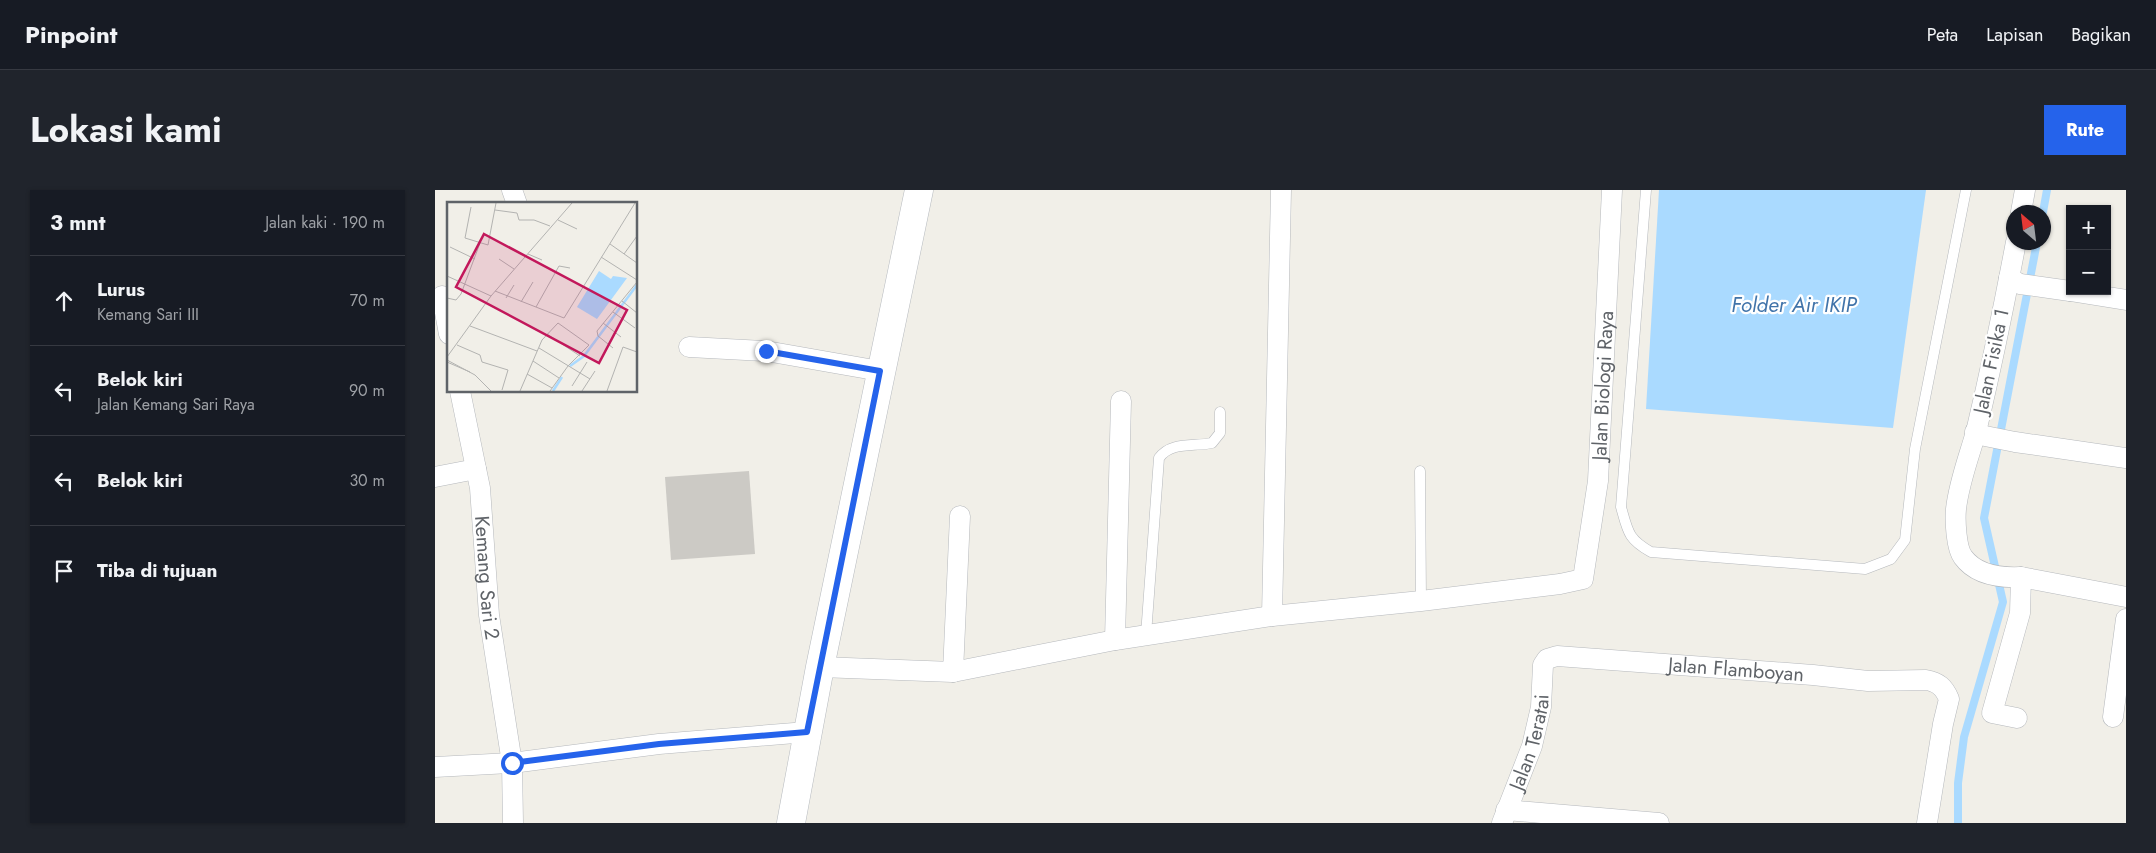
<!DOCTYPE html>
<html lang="id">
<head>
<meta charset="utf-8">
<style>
	:root { --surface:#171b24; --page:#20242c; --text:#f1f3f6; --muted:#9ea1a6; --line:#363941; --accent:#2563eb }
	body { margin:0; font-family:Jost,sans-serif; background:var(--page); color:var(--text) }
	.controls { position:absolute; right:15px; top:15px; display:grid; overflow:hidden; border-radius:0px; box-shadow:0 1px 4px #0004 }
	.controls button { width:45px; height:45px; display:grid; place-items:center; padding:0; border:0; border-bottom:1px solid var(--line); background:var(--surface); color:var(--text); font:25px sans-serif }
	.compass { position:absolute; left:1571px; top:15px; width:45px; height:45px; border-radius:50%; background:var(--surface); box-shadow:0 1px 4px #0004; rotate:332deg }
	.stop { position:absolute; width:15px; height:15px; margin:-11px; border:4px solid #2563eb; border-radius:50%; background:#fff }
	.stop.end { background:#2563eb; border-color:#fff; box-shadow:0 1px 5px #0008 }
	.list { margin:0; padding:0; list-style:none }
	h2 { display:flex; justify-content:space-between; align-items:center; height:65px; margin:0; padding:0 20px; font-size:21px }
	h2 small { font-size:16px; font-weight:400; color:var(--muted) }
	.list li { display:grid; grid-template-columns:32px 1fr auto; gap:15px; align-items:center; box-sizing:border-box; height:90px; padding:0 20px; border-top:1px solid var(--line) }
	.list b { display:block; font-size:19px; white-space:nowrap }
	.list p { margin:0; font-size:16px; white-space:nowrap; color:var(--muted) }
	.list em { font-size:16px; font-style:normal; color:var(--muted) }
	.icon { flex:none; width:28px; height:28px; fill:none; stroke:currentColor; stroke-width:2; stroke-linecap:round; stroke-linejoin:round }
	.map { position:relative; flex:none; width:1691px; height:633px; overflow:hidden; border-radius:0px }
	header { display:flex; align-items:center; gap:30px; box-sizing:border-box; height:70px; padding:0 25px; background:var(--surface); border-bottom:1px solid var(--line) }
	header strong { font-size:24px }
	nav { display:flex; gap:28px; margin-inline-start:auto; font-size:18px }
	.intro { display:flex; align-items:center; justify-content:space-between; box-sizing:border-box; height:120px; padding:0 30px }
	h1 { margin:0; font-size:35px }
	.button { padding:12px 22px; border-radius:0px; background:var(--accent); color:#fff; font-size:18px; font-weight:700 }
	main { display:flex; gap:30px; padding:0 30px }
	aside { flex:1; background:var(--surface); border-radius:0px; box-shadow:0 1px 4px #0004 }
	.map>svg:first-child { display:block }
</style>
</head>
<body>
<header>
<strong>Pinpoint</strong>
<nav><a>Peta</a><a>Lapisan</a><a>Bagikan</a></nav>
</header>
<div class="intro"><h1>Lokasi kami</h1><a class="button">Rute</a></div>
<main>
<aside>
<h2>3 mnt<small>Jalan kaki · 190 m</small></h2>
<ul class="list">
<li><svg class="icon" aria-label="ahead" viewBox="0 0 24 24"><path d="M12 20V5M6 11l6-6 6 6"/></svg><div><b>Lurus</b><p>Kemang Sari III</p></div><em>70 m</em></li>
<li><svg class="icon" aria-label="left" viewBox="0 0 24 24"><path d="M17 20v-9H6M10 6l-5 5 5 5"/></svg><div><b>Belok kiri</b><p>Jalan Kemang Sari Raya</p></div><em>90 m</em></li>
<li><svg class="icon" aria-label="left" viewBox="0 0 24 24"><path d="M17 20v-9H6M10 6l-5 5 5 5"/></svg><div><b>Belok kiri</b></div><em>30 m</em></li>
<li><svg class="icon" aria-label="arrive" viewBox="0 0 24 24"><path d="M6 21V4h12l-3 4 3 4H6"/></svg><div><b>Tiba di tujuan</b></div></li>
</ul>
</aside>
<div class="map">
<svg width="1691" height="633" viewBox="0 0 1691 633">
	<rect width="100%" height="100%" fill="#f1efe8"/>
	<!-- water -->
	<path fill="#aadaff" d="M 1224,0 L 1491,0 L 1458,238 L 1211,219 Z"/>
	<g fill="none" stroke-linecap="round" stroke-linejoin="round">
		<!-- stream -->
		<path stroke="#aadaff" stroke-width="8" d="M 1608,22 L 1612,0
			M 1523,633 L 1523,593 L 1529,547 L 1568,412 L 1549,328 L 1602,52"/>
	</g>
	<!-- building -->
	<path fill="#cccac5" d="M 314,281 L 320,364 L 236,370 L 230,287 Z"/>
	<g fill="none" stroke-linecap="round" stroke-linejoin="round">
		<!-- service casing -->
		<g stroke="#b5b8bc" stroke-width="11">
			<path id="service" d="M 1211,0 L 1186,317 C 1193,342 1193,349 1216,362 L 1430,379 L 1456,369 L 1470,350 L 1480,259 L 1531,0
				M 985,281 L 986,411
				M 711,445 L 724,268 C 736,251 759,257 777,253 L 785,243 L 785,222"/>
		</g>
		<!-- minor casing -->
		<g stroke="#b5b8bc" stroke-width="21">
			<g id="minor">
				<path d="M 77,0 L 82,14"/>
				<path d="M 1586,22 L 1590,0"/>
				<path d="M 1581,52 C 1569,116 1556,179 1541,242 C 1534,267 1524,292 1521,319 C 1520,330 1521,358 1528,367 C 1541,385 1565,388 1586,387 L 1691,407"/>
				<path d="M 1574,88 L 1585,94 L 1635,101"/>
				<path d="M 1635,101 L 1691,110"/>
				<path d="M 7,106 L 14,144"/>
				<path d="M 254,157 L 331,161 L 445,181"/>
				<path id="s1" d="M 25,201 L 45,298 L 54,425 L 77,573 L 78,633"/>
				<path d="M 1540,242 L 1550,246 L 1580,252 L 1691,268"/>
				<path d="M 0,287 L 41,279"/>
				<path d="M 837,426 L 846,0"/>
				<path d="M 680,450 L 686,211"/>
				<path id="s2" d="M 385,477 L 518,482 L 680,450 L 837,426 L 986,411 L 1125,394 L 1148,389 L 1163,291 L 1177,0"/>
				<path d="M 518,482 L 525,326"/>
				<path d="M 1678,527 L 1691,429"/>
				<path d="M 1582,528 L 1557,523 L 1585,423 L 1586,387"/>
				<path d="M 0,577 L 77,573 L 224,554 L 372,542"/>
				<path d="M 1071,620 L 1224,633"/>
				<path id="s3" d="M 1067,633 L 1097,556 L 1106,517 L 1108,475 L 1112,469 L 1122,466 L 1378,485 L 1433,491 L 1491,490 C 1503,492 1509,497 1514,509 L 1508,534 L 1492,633"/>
			</g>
		</g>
		<!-- secondary casing -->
		<g stroke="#b6babf" stroke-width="29">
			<path id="secondary" d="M 356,633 L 385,477 L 484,0"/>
		</g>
		<!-- service -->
		<use href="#service" stroke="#fff" stroke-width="10"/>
		<!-- minor -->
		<use href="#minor" stroke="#fff" stroke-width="20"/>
		<!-- secondary -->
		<use href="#secondary" stroke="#fff" stroke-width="28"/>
	</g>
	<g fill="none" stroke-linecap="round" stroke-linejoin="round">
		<!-- route -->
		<path stroke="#2563eb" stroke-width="6" d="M 77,573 L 224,554 L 372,542 L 445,181 L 331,161"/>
	</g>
	<g text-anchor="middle" stroke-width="4.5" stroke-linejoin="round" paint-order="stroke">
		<!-- street labels -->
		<g font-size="20" fill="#5f6368" stroke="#fff">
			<text transform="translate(1556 171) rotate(-78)" y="7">Jalan Fisika 1</text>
			<text dy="7" stroke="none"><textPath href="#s2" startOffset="965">Jalan Biologi Raya</textPath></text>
			<text dy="7" stroke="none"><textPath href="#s1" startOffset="189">Kemang Sari 2</textPath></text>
			<text dy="7" stroke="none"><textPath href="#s3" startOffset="362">Jalan Flamboyan</textPath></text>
			<text dy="7" stroke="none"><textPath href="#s3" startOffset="86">Jalan Teratai</textPath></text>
		</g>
		<!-- water labels -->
		<g font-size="21" font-style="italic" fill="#4174aa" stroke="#fff">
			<text x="1359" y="122">Folder Air IKIP</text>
		</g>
	</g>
	<!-- overview -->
	<g transform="translate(12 12)">
		<rect width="190" height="190" fill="#f1efe8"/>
		<path d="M 152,69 L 164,77 L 166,74 L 180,76 L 150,117 L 130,105 Z" fill="#aadaff"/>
		<path fill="none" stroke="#aadaff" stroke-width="2.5" d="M 123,164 L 137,154 L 190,83M 106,189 L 115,175"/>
		<path fill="none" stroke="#b3b3b1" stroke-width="1" d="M 24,5 L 18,36 L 41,43 L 49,1M 48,8 L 70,11 L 72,18 L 87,18 L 103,24M 111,18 L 130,27M 163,42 L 190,61M 3,45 L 28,57M 81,52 L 95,58M 177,52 L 190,34M 154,55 L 190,78M 52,57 L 67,67M 0,74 L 44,94M 48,89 L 117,116 L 188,1M 0,96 L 9,98 L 14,92 L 33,41M 59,96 L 67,83M 175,99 L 190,111M 74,100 L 86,80M 89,105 L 112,64 L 123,66M 166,110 L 188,126M 156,121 L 174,135M 23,124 L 90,149M 100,132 L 133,154M 10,143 L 33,153 L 35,160 L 61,168 L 55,188M 92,146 L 143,177M 166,146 L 151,134 L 150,129 L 190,80M 0,155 L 44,94 L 125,1M 0,158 L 28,173 L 44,189M 86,159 L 112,176M 0,160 L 23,170M 80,172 L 105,186M 125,184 L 140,160M 73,189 L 95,138 L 111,121 L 142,143 L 121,164 L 103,189M 135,189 L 148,169M 160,189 L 176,145 L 190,150"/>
		<path fill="#c2185b" fill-opacity="0.15" stroke="#c2185b" stroke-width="2.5" d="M 37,32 L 180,108 L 152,161 L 9,85 Z"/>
		<rect width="190" height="190" fill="none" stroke="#5f6368" stroke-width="2.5"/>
	</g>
</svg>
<div class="controls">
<button>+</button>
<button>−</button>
</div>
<svg class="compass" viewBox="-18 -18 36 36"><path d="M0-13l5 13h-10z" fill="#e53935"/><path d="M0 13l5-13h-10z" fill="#9ea1a6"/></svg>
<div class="stop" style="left:77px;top:573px"></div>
<div class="stop end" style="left:331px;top:161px"></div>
</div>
</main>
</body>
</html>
